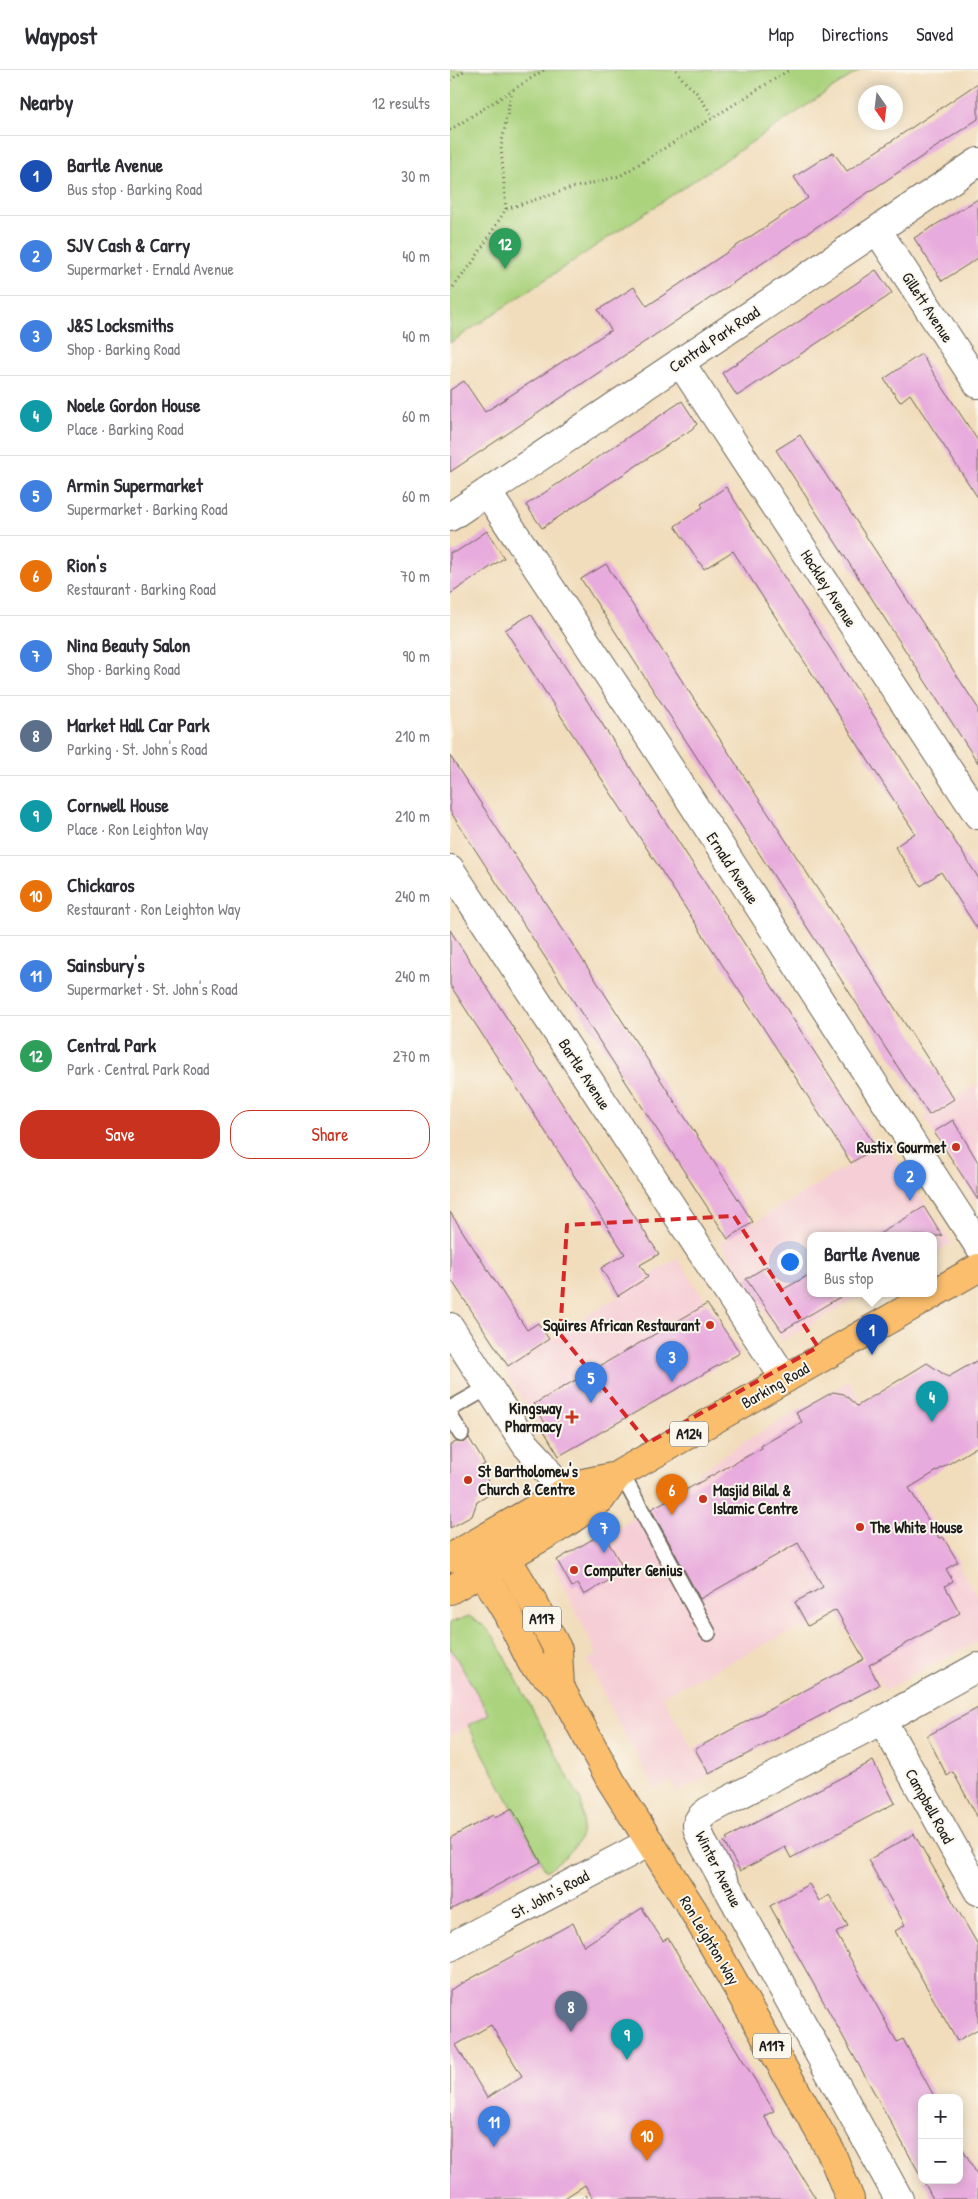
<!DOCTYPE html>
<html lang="en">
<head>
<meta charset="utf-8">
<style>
	:root { --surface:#fff; --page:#f7f7f7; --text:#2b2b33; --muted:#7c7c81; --line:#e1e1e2; --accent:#c8321e }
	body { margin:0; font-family:"Patrick Hand",sans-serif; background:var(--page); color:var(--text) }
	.controls { position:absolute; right:15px; bottom:15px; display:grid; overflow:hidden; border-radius:10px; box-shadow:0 2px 12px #0003 }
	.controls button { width:45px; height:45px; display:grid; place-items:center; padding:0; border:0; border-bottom:1px solid var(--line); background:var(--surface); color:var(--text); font:25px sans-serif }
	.compass { position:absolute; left:408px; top:15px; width:45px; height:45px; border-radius:50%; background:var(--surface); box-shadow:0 2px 12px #0003; rotate:166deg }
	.you { position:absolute; left:339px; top:1191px; width:18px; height:18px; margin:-12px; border:4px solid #fff; border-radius:50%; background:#1a73e8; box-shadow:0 0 0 8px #1a73e833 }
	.badge { display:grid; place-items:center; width:32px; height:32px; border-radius:50%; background:var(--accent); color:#fff; font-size:16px; font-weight:700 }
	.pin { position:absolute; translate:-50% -41px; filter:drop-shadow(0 1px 2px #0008) }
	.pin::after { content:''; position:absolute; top:26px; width:18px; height:15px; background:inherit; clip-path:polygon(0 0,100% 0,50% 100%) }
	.popup { position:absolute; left:357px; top:1162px; width:130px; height:65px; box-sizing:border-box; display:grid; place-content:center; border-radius:10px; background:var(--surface); filter:drop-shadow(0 1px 4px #0005); font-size:16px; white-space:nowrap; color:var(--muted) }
	.popup b { font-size:19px; color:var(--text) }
	.popup::after { content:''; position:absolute; left:50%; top:100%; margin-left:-10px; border:10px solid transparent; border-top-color:var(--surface) }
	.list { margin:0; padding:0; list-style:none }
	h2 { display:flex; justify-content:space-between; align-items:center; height:65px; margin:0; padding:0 20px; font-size:21px }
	h2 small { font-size:16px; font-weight:400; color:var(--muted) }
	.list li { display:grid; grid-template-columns:32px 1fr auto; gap:15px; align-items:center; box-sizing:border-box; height:80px; padding:0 20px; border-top:1px solid var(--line) }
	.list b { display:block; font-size:19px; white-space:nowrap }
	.list p { margin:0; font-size:16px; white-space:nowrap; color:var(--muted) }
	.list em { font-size:16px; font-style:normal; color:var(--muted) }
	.actions { display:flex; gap:10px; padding:15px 20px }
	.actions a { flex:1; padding:11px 0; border:1px solid var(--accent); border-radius:20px; text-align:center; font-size:18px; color:var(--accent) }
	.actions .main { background:var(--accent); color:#fff }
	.map { position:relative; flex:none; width:528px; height:2129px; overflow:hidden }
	header { display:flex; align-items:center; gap:30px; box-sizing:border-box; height:70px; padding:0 25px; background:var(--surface); border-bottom:1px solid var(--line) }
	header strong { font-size:24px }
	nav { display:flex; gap:28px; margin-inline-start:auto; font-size:18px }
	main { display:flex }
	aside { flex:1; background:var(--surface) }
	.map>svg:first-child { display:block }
</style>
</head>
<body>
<header>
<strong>Waypost</strong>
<nav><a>Map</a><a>Directions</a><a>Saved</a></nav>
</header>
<main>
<aside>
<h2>Nearby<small>12 results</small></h2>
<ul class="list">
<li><span class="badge" style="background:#1a4fb4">1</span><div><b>Bartle Avenue</b><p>Bus stop · Barking Road</p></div><em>30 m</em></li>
<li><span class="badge" style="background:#3f7fe0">2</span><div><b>SJV Cash &amp; Carry</b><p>Supermarket · Ernald Avenue</p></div><em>40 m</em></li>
<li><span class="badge" style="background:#3f7fe0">3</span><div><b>J&amp;S Locksmiths</b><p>Shop · Barking Road</p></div><em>40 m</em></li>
<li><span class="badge" style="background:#0f9aa8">4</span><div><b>Noele Gordon House</b><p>Place · Barking Road</p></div><em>60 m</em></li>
<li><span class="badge" style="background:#3f7fe0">5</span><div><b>Armin Supermarket</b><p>Supermarket · Barking Road</p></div><em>60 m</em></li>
<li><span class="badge" style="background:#e8710a">6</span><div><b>Rion's</b><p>Restaurant · Barking Road</p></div><em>70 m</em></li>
<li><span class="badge" style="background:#3f7fe0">7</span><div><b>Nina Beauty Salon</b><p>Shop · Barking Road</p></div><em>90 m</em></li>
<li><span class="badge" style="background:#5c6f8a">8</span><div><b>Market Hall Car Park</b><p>Parking · St. John's Road</p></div><em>210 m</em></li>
<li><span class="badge" style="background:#0f9aa8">9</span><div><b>Cornwell House</b><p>Place · Ron Leighton Way</p></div><em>210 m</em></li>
<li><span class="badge" style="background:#e8710a">10</span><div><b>Chickaros</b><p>Restaurant · Ron Leighton Way</p></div><em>240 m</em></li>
<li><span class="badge" style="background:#3f7fe0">11</span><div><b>Sainsbury's</b><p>Supermarket · St. John's Road</p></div><em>240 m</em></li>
<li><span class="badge" style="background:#2e9e5b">12</span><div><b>Central Park</b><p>Park · Central Park Road</p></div><em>270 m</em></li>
</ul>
<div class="actions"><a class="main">Save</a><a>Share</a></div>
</aside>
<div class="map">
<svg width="528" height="2129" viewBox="0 0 528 2129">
	<rect width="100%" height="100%" fill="#fbf7ec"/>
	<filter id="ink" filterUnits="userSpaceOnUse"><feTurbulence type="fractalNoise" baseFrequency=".02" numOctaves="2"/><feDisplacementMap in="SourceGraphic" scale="10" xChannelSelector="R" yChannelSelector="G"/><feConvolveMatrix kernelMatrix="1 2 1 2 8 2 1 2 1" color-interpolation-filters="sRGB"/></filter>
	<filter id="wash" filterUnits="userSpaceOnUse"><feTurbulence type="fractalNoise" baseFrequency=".0096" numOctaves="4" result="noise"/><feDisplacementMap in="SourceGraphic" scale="20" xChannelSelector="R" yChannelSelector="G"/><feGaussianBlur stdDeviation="1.12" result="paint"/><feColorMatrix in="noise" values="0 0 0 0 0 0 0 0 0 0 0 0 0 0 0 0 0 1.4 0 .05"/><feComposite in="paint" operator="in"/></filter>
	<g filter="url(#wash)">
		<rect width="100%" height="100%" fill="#f1ddbc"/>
		<!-- built -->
		<path fill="#f6cfd6" d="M 528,1013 L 528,1135 L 474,1048 Z
			M 435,1073 L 502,1173 L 483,1184 L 483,1166 L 361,1166 L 361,1224 L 414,1224 L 332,1271 L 271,1173 Z
			M 227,1188 L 290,1283 L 109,1386 L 54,1300 Z
			M 399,1311 L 528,1528 L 528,1571 L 435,1620 L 390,1541 L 354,1562 L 350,1557 L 212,1626 L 259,1706 L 227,1722 L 221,1711 L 205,1719 L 160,1638 L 138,1590 L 147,1584 L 103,1495 L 107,1490 L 153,1463 L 156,1467 L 297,1370 Z
			M 0,1577 L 39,1644 L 0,1666 Z"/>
		<!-- green -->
		<path fill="#abd37e" stroke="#64784d" d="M 0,0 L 410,0 L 0,273 Z
			M 19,1546 L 33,1555 L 43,1565 L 131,1731 C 138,1771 126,1779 96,1801 L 18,1655 L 39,1644 L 0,1577 L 0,1553 Z"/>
		<g id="blocks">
			<!-- building -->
			<path fill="#e8abdd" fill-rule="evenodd" d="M 528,13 L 528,49 L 0,402 L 0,320 L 14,311 L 35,342 L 161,260 L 148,240 L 184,217 L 197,236 L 358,128 L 344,107 L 383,82 L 397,101 Z
				M 528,129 L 528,188 L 492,211 L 464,168 Z
				M 426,200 L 442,223 L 437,227 L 287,326 L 272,303 Z
				M 471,284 L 528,371 L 528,428 L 460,324 L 450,332 L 434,309 Z
				M 232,331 L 247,354 L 242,359 L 92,458 L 76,435 Z
				M 350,365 L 528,638 L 528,693 L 326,380 Z
				M 276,417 L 528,807 L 528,860 L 491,802 L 471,816 L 445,777 L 465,763 L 283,481 L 254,499 L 225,456 L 253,437 L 251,434 Z
				M 37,461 L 54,488 L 0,524 L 0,482 L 6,482 Z
				M 156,494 L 504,1029 L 479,1045 L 131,509 Z
				M 81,544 L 426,1077 L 401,1093 L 55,560 Z
				M 0,686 L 303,1152 L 278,1169 L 0,741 Z
				M 0,860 L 209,1184 L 190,1195 L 198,1207 L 168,1226 L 151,1198 L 175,1184 L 0,915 Z
				M 503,1050 L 528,1092 L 528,1130 L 484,1062 Z
				M 474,1137 L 492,1166 L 426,1166 Z
				M 0,1142 L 77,1260 L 88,1253 L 99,1269 L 58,1296 L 0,1208 Z
				M 317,1196 L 332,1220 L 361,1204 L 361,1224 L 395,1224 L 332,1261 L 296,1209 Z
				M 257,1234 L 290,1283 L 109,1386 L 94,1361 L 98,1358 L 84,1334 Z
				M 528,1290 L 528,1376 L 459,1418 L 489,1468 L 493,1467 L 508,1492 L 496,1499 L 503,1511 L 495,1516 L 510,1543 L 419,1595 L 429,1615 L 259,1704 L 245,1679 L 414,1589 L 386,1540 L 358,1556 L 345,1532 L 373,1517 L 348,1473 L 250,1529 L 201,1439 L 312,1378 L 311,1376 L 352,1352 L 346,1343 L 383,1322 L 394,1324 L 407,1336 L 477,1293 L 498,1307 Z
				M 19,1368 L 35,1394 L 30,1397 L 44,1422 L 27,1432 L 22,1446 L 0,1458 L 0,1375 L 6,1372 L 15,1372 Z
				M 153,1463 L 175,1501 L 134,1525 L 128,1514 L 122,1517 L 107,1490 Z
				M 528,1638 L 528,1748 L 503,1702 L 497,1706 L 477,1666 Z
				M 423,1691 L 445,1733 L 341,1788 L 335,1777 L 290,1801 L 274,1772 L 278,1770 L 276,1768 Z
				M 62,1738 L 91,1792 L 0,1840 L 0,1768 L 43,1745 L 45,1748 Z
				M 464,1764 L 528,1875 L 528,1959 L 507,1971 L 445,1861 L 455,1855 L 418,1790 Z
				M 359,1814 L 369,1831 L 379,1825 L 398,1856 L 386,1863 L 447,1972 L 453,1969 L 485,2028 L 472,2028 L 472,2108 L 320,1836 Z
				M 192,1838 L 213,1871 L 218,1868 L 324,2041 L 314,2046 L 366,2129 L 143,2129 L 135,2115 L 113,2129 L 0,2129 L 0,1920 L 123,1853 L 134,1876 ZM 41,1955 L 72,2006 L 37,2028 L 6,1975 Z
				M 509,2072 L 528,2106 L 528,2129 L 483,2129 L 473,2110 L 509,2110 Z"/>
		</g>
	</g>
	<g filter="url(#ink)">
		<use href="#blocks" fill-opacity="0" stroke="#676054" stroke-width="1"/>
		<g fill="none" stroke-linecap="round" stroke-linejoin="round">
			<!-- service casing -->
			<g stroke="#676054" stroke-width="18">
				<path id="service" d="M 0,1339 L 39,1317
					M 0,1346 L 11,1364
					M 171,1403 L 258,1563"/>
			</g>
			<!-- minor casing -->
			<g stroke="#676054" stroke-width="30">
				<path id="minor" d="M 427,160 L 528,314
					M 230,292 L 528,745
					M 37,422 L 204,674 L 528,1175
					M 0,447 L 528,92
					M 0,799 L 335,1309
					M 0,1257 L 76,1375 L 90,1390 L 111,1423
					M 432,1650 L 528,1821
					M 0,1877 L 200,1772
					M 449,2129 L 254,1775 C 247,1758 241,1753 258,1741 L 432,1650 L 528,1597"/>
			</g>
			<!-- primary casing -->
			<g stroke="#676054" stroke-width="30">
				<path id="primary" d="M 483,1224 L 528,1198
					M 47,1472 L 82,1530 L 108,1580 L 110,1617
					M 18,1478 L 57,1543 L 82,1593 L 110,1617 L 161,1711 L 243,1840 L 381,2082 L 400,2129
					M 0,1488 L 128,1414 L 167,1406
					M 0,1520 L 113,1455 L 151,1429 L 167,1406 L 171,1403 L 483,1224"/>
			</g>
			<!-- path -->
			<path stroke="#676054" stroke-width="3" stroke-dasharray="1 4" stroke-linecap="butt" d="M 226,0 L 233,10 L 247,23 L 263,47
				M 0,10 L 15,0
				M 0,60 L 94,0
				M 56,139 L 51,77 L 62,20
				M 0,221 L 23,192 L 56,139 L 119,119 L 170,106 L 339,0
				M 132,2129 L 140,2124"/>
			<!-- service -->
			<use href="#service" stroke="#fff" stroke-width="15"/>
			<!-- minor -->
			<use href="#minor" stroke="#fff" stroke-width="28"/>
			<!-- primary -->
			<use href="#primary" stroke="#fabe6d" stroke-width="28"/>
		</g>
	</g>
	<!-- marked area -->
	<path fill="none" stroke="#d62828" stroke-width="4" stroke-dasharray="10 6" stroke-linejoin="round" d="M 284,1146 L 368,1277 L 198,1373 L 110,1264 L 117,1155 Z"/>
	<!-- markers -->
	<g fill="#c8321e" stroke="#fbf7ec" stroke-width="2">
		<circle cx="506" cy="1077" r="5"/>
		<circle cx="260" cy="1255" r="5"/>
		<path d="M119.5 1339.5h5v5h5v5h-5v5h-5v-5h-5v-5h5z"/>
		<circle cx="18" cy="1410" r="5"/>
		<circle cx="253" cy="1429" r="5"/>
		<circle cx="410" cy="1457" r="5"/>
		<circle cx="124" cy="1500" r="5"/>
	</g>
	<g text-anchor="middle" stroke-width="4" stroke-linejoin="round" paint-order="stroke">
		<!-- shield labels -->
		<g fill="#fbf7ec" stroke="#5f5e5a" stroke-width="1">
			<rect x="220" y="1351.5" width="38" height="25" rx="4"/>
			<rect x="73" y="1536.5" width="38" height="25" rx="4"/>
			<rect x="303" y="1963.5" width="38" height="25" rx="4"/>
		</g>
		<g font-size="15" font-weight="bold" fill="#1c1c1c">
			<text x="239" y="1369">A124</text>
			<text x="92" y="1554">A117</text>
			<text x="322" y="1981">A117</text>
		</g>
		<!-- street labels -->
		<g font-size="16" fill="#1c1c1c" stroke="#fbf7ec">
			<text transform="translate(478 237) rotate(57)" y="6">Gillett Avenue</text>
			<text transform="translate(264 269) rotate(-34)" y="6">Central Park Road</text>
			<text transform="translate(379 518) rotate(57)" y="6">Hockley Avenue</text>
			<text transform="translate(283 798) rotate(57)" y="6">Ernald Avenue</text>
			<text transform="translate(135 1004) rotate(57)" y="6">Bartle Avenue</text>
			<text transform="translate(325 1315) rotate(-30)" y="6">Barking Road</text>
			<text transform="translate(480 1736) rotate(61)" y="6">Campbell Road</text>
			<text transform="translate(269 1799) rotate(63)" y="6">Winter Avenue</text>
			<text transform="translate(100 1824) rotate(-28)" y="6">St. John's Road</text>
			<text transform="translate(260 1870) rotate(59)" y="6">Ron Leighton Way</text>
		</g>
		<!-- poi labels -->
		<g font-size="16" font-weight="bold" fill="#1c1c1c" stroke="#fbf7ec" text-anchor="start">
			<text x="496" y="1083" text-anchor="end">Rustix Gourmet</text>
			<text x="250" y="1261" text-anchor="end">Squires African Restaurant</text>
			<text x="112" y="1344" text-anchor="end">Kingsway<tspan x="112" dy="18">Pharmacy</tspan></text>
			<text x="28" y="1407">St Bartholomew's<tspan x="28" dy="18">Church &amp; Centre</tspan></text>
			<text x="263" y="1426">Masjid Bilal &amp;<tspan x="263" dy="18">Islamic Centre</tspan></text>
			<text x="420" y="1463">The White House</text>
			<text x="134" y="1506">Computer Genius</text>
		</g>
	</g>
</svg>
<div class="controls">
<button>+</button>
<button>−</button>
</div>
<svg class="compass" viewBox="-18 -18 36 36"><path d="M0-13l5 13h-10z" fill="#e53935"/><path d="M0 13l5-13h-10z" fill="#7c7c81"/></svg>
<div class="you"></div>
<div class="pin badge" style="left:422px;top:1285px;background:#1a4fb4">1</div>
<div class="popup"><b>Bartle Avenue</b>Bus stop</div>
<div class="pin badge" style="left:460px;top:1131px;background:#3f7fe0">2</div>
<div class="pin badge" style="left:222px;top:1312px;background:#3f7fe0">3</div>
<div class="pin badge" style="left:482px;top:1352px;background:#0f9aa8">4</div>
<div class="pin badge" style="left:141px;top:1333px;background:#3f7fe0">5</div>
<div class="pin badge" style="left:222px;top:1445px;background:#e8710a">6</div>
<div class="pin badge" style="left:154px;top:1483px;background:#3f7fe0">7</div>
<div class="pin badge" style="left:121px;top:1962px;background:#5c6f8a">8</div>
<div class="pin badge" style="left:177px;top:1990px;background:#0f9aa8">9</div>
<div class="pin badge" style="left:197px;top:2091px;background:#e8710a">10</div>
<div class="pin badge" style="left:44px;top:2077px;background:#3f7fe0">11</div>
<div class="pin badge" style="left:55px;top:199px;background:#2e9e5b">12</div>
</div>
</main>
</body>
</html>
